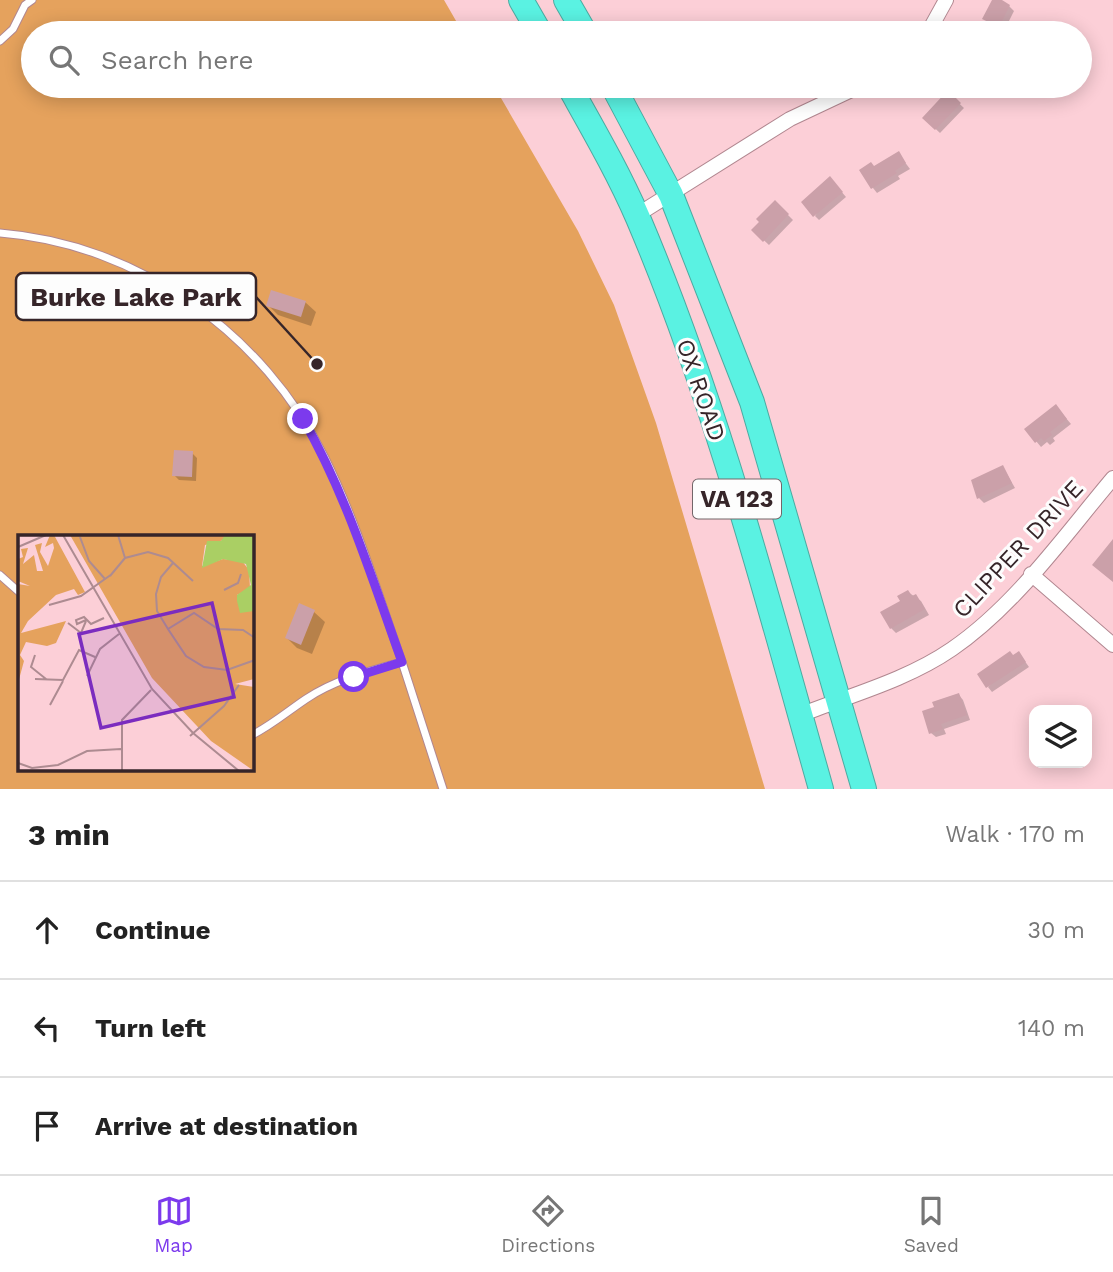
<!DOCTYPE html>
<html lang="en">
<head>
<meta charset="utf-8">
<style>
	:root { --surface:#fff; --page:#f6f6f6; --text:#222; --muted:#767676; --line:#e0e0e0; --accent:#7c3aed }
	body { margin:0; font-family:"Work Sans",sans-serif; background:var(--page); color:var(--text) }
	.controls { position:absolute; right:21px; bottom:21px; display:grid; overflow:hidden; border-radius:14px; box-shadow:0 4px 18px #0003 }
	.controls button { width:63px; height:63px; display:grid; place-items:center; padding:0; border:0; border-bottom:2px solid var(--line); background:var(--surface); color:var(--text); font:35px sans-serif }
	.stop { position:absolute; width:21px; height:21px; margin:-16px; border:5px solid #7c3aed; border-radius:50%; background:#fff }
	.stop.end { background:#7c3aed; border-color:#fff; box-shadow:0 2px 7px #0008 }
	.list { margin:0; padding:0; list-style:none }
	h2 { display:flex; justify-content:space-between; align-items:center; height:91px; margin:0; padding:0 28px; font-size:30px }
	h2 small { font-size:23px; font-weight:400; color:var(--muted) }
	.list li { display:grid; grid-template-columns:46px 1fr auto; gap:21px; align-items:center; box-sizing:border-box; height:98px; padding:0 28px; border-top:2px solid var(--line) }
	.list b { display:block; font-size:26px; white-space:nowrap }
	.list em { font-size:23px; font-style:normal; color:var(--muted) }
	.icon { flex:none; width:38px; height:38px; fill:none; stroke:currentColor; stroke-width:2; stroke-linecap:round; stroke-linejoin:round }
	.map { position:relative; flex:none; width:1113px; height:789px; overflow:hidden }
	.search { position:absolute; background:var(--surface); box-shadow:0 4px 18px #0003; left:21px; right:21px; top:21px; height:77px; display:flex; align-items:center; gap:18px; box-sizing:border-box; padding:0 24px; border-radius:38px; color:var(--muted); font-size:26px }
	.sheet { height:385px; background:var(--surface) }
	nav { display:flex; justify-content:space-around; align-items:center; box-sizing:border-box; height:98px; border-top:2px solid var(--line); background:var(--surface); font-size:19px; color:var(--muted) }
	nav a { display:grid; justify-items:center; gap:4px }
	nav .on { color:var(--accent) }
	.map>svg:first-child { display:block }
</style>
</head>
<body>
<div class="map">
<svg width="1113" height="789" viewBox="0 0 1113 789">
	<rect width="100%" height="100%" fill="#fccfd7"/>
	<!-- green -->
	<path fill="#e5a25d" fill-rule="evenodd" d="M 0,0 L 444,0 L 463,33 L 33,33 L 33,86 L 494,86 L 578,231 L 614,305 L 656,423 L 765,789 L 0,789 ZM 19,537 L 252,537 L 252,770 L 19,770 Z"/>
	<!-- shadow -->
	<path fill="#0003" d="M 994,0 L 1009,6 L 1014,11 L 1004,31 L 985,19 Z
		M 801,21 L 806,25 L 811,33 L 792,33 L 794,32 L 791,27 Z
		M 709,86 L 723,86 L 719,92 Z
		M 980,86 L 999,86 L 993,94 Z
		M 948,93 L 964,108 L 940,133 L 924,118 Z
		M 898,153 L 910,169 L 898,176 L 900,179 L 877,193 L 873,188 L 874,167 Z
		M 835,184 L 846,197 L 819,220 L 815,216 Z
		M 775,202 L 793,220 L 769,245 L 753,230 Z
		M 305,302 L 316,312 L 311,326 L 278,315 L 268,305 Z
		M 1060,411 L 1071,424 L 1053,438 L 1055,441 L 1050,445 L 1047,442 L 1041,447 L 1026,429 Z
		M 192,453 L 197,458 L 196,481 L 179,480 L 174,475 Z
		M 1003,467 L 1015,488 L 984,503 L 979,498 Z
		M 908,592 L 921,601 L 929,615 L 896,633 L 891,628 Z
		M 300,606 L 314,612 L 325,622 L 312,654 L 297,648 L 287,638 Z
		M 1019,653 L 1029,667 L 992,692 L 988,687 Z
		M 959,695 L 963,700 L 970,720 L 944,729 L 946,734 L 936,737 L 931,733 Z"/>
	<!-- building -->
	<path fill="#cba0a9" d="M 992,0 L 1002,0 L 1010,5 L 999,27 L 982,19 Z
		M 948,90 L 961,103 L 935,130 L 922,118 Z
		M 899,151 L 906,163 L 895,171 L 897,173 L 871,189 L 859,170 L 871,162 L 874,166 Z
		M 830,176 L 843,192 L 813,217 L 801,202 Z
		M 775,200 L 789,214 L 763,242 L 751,230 L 759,222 L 756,219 Z
		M 271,290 L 306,301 L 301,317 L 266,306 Z
		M 1056,404 L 1067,419 L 1050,432 L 1052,435 L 1044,441 L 1041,438 L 1035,443 L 1024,429 Z
		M 174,450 L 193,451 L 192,477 L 172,476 Z
		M 1003,465 L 1012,483 L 977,499 L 971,480 Z
		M 1113,539 L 1113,582 L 1092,565 Z
		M 908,590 L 912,596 L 916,594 L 925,609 L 890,629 L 880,612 L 900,601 L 897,596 Z
		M 299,603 L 315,610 L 301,645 L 285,638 Z
		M 1010,651 L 1013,655 L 1019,651 L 1026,662 L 986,688 L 977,674 Z
		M 959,693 L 967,715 L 941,724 L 943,729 L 929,734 L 922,711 L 934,707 L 932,702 Z"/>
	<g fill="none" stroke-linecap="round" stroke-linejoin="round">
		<!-- lane casing -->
		<g stroke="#b18790" stroke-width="9">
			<path id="lane" d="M 0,41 L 13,29 L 25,5 L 32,0
				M 0,233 C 139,244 264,334 325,458 C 357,523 378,594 402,662 C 369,671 334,680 306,699 C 288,711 272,725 252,735
				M 0,575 L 19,592
				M 402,662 L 443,789"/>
		</g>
		<!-- street casing -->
		<g stroke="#b18790" stroke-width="16">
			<path id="street" d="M 924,33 L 930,29 L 946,0
				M 637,215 L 790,119 L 860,86
				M 1031,574 L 1113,645
				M 800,715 C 851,695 907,680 952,649 C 1015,606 1064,536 1113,478"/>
		</g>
		<!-- highway casing -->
		<g stroke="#4daaa1" stroke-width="26">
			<path id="highway" d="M 521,0 L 540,33
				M 566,0 L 585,33
				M 569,86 C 593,129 618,172 638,218 C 716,401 767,598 821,789
				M 613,86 L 671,195 L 752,402 L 864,789"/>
		</g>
		<!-- lane -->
		<use href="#lane" stroke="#fff" stroke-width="7"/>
		<!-- street -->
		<use href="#street" stroke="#fff" stroke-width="14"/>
		<!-- highway -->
		<use href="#highway" stroke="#5af2e2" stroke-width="24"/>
	</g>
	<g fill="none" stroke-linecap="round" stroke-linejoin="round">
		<!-- route -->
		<path stroke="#7c3aed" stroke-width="9" d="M 303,419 C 347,496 372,579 402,662 L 354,677"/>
	</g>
	<g text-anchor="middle" stroke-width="6" stroke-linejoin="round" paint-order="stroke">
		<!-- shield labels -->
		<rect fill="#fdfdfd" stroke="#726669" stroke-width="2" x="693" y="479.5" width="88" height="39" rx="5"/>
		<g font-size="23" font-weight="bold" fill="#362529">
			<text x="737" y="507">VA 123</text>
		</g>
		<!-- street labels -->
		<g font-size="24" fill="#362529" stroke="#fdfdfd">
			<text transform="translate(701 390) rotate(71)" y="8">OX ROAD</text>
			<text transform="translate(1018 549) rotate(-47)" y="8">CLIPPER DRIVE</text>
		</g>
	</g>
	<!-- overview -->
	<g transform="translate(18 535)">
		<rect width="236" height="236" fill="#fccfd7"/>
		<path d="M 32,0 L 36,0 L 67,57 L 60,60 L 56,54 L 38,60 L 10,86 L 3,98 L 48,86 L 38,108 L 29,111 L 8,107 L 2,120 L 6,126 L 0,148 L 0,49 L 12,51 L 0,46 L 0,24 L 5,22 L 3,14 L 10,13 L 5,29 L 16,20 L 19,36 L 25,36 L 17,10 L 24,8 L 22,17 L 30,31 L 36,13 L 35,8 L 27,12 ZM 52,0 L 207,0 L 206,5 L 187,10 L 184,31 L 205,24 L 224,26 L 231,35 L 232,53 L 219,60 L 222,72 L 236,76 L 236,144 L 217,149 L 236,152 L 236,236 L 193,206 L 134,143 Z" fill="#e5a25d"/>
		<path d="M 207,0 L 236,0 L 236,76 L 222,78 L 219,66 L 219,60 L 233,50 L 228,29 L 205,24 L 184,33 L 189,6 L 203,6 Z" fill="#aacf64"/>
		<path fill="none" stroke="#ad8b91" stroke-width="2" d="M 45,0 L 134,154 L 175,198 L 221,236M 100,0 L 107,23M 62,2 L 71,26 L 87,44M 0,12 L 28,0M 92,41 L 107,23 L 130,17 L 150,23 L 175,46M 206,55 L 220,48 L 223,39M 31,70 L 63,61 L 94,39M 68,85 L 59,89 L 58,85 L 66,82 L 73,89 L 86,83M 50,88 L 63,98 L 68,86M 150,94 L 139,76 L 138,59 L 143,42 L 155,28M 237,103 L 225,95 L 200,94 L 176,78 L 150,94 L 168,121 L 186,132 L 209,135 L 237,125M 17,120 L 13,132 L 28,144M 69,141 L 82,114 L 101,99M 17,144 L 45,145 L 61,115 L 77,122M 32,170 L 45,146M 172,201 L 206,171 L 221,150M 0,228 L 14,233 L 40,230 L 69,216 L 103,214M 104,236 L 104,185 L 133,155"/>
		<path fill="#7b2cbf" fill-opacity="0.15" stroke="#7b2cbf" stroke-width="3.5" d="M 194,68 L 216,162 L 83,193 L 61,99 Z"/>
		<rect width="236" height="236" fill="none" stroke="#362529" stroke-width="3.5"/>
	</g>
	<!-- callouts -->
	<path fill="none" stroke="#362529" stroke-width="2.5" d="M317 364L256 297"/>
	<circle fill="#362529" stroke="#fdfdfd" stroke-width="2.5" cx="317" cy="364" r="7"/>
	<rect fill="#fdfdfd" stroke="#362529" stroke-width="2.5" x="16" y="273" width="240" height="47" rx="7"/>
	<g font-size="26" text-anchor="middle" font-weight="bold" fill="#362529">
		<text x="136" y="306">Burke Lake Park</text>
	</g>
</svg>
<div class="controls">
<button><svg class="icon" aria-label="layers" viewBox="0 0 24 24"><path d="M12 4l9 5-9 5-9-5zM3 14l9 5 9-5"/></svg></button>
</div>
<div class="stop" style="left:354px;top:677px"></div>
<div class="stop end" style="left:303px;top:419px"></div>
<div class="search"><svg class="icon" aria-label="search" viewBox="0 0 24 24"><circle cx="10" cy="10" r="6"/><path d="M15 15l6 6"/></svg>Search here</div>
</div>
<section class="sheet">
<h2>3 min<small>Walk · 170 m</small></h2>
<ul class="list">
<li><svg class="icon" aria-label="ahead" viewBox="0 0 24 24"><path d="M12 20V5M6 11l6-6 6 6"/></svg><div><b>Continue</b></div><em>30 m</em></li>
<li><svg class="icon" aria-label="left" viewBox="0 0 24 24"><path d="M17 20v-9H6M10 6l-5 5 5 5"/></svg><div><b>Turn left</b></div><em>140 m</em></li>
<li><svg class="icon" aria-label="arrive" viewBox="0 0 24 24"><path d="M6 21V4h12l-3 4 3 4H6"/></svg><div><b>Arrive at destination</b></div></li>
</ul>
</section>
<nav>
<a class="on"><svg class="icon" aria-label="map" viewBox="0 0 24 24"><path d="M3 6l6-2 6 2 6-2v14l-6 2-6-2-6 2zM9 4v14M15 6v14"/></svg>Map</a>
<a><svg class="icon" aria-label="directions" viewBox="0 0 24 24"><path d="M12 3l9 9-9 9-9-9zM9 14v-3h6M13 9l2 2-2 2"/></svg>Directions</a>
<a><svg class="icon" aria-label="saved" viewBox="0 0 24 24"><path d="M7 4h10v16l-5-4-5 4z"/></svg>Saved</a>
</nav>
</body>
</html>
